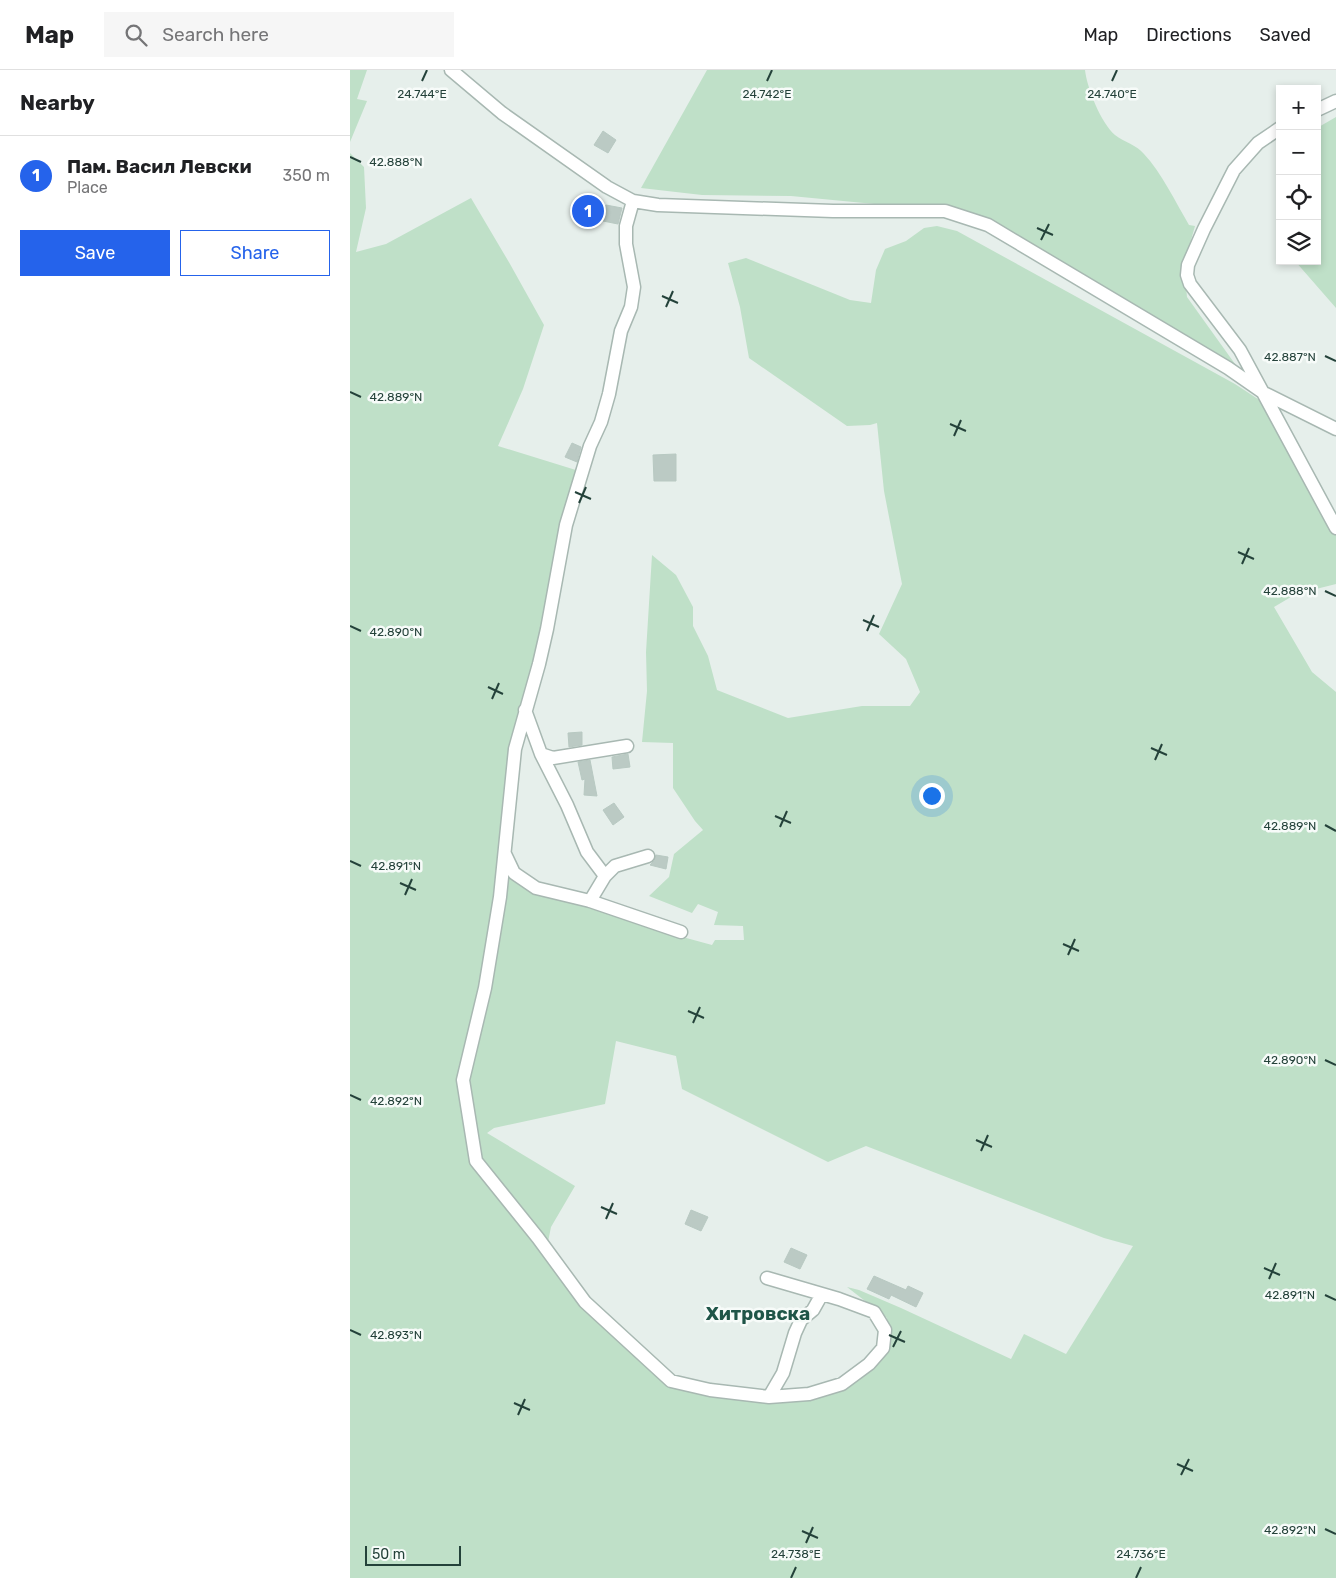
<!DOCTYPE html>
<html lang="en">
<head>
<meta charset="utf-8">
<style>
	:root { --surface:#fff; --page:#f6f6f6; --text:#202124; --muted:#757577; --line:#e0e0e0; --accent:#2563eb }
	body { margin:0; font-family:Rubik,sans-serif; background:var(--page); color:var(--text) }
	.controls { position:absolute; right:15px; top:15px; display:grid; overflow:hidden; border-radius:0px; box-shadow:0 2px 8px #0003 }
	.controls button { width:45px; height:45px; display:grid; place-items:center; padding:0; border:0; border-bottom:1px solid var(--line); background:var(--surface); color:var(--text); font:25px sans-serif }
	.scale { position:absolute; left:15px; bottom:12px; width:96px; box-sizing:border-box; padding-left:5px; border:2px solid #24423a; border-top:0; font-size:14px; line-height:18px; white-space:nowrap; color:#24423a; -webkit-text-stroke:4px #f7fbf9; paint-order:stroke }
	.you { position:absolute; left:581px; top:725px; width:18px; height:18px; margin:-12px; border:4px solid #fff; border-radius:50%; background:#1a73e8; box-shadow:0 0 0 8px #1a73e833 }
	.badge { display:grid; place-items:center; width:32px; height:32px; border-radius:50%; background:var(--accent); color:#fff; font-size:16px; font-weight:700 }
	.pin { position:absolute; translate:-50% -50%; border:2px solid #fff; box-shadow:0 1px 5px #0006 }
	.list { margin:0; padding:0; list-style:none }
	h2 { display:flex; justify-content:space-between; align-items:center; height:65px; margin:0; padding:0 20px; font-size:21px }
	h2 small { font-size:16px; font-weight:400; color:var(--muted) }
	.list li { display:grid; grid-template-columns:32px 1fr auto; gap:15px; align-items:center; box-sizing:border-box; height:80px; padding:0 20px; border-top:1px solid var(--line) }
	.list b { display:block; font-size:19px; white-space:nowrap }
	.list p { margin:0; font-size:16px; white-space:nowrap; color:var(--muted) }
	.list em { font-size:16px; font-style:normal; color:var(--muted) }
	.actions { display:flex; gap:10px; padding:15px 20px }
	.actions a { flex:1; padding:11px 0; border:1px solid var(--accent); border-radius:0px; text-align:center; font-size:18px; color:var(--accent) }
	.actions .main { background:var(--accent); color:#fff }
	.icon { flex:none; width:28px; height:28px; fill:none; stroke:currentColor; stroke-width:2; stroke-linecap:round; stroke-linejoin:round }
	.map { position:relative; flex:none; width:986px; height:1508px; overflow:hidden }
	header { display:flex; align-items:center; gap:30px; box-sizing:border-box; height:70px; padding:0 25px; background:var(--surface); border-bottom:1px solid var(--line) }
	header strong { font-size:24px }
	nav { display:flex; gap:28px; margin-inline-start:auto; font-size:18px }
	.search { width:350px; height:45px; background:var(--page); display:flex; align-items:center; gap:12px; box-sizing:border-box; padding:0 18px; border-radius:0px; color:var(--muted); font-size:19px }
	main { display:flex }
	aside { flex:1; background:var(--surface) }
	.map>svg:first-child { display:block }
</style>
</head>
<body>
<header>
<strong>Map</strong>
<div class="search"><svg class="icon" aria-label="search" viewBox="0 0 24 24"><circle cx="10" cy="10" r="6"/><path d="M15 15l6 6"/></svg>Search here</div>
<nav><a>Map</a><a>Directions</a><a>Saved</a></nav>
</header>
<main>
<aside>
<h2>Nearby<small></small></h2>
<ul class="list">
<li><span class="badge">1</span><div><b>Пам. Васил Левски</b><p>Place</p></div><em>350 m</em></li>
</ul>
<div class="actions"><a class="main">Save</a><a>Share</a></div>
</aside>
<div class="map">
<svg width="986" height="1508" viewBox="0 0 986 1508">
	<rect width="100%" height="100%" fill="#e6efeb"/>
	<!-- green -->
	<path fill="#bfe0c8" fill-rule="evenodd" d="M 0,0 L 17,0 L 7,29 L 17,31 L 0,72 Z
		M 357,0 L 735,0 C 737,18 751,53 765,65 C 774,72 787,75 794,84 C 811,102 826,133 839,155 L 845,156 L 834,195 L 837,227 L 885,294 L 875,293 L 639,148 L 587,140 L 441,126 L 352,125 L 291,118 Z
		M 986,47 L 986,238 L 945,191 L 967,191 L 967,58 Z
		M 0,83 L 14,97 L 16,138 L 6,182 L 36,174 L 121,128 L 160,194 L 194,255 L 173,319 L 148,376 L 229,401 L 169,658 L 132,942 L 138,936 L 159,800 L 181,820 L 250,838 L 329,866 L 362,875 L 365,870 L 394,870 L 393,856 L 364,855 L 368,842 L 348,834 L 342,843 L 299,826 L 319,807 L 324,784 L 353,760 L 345,751 L 323,718 L 323,673 L 292,672 L 297,621 L 296,582 L 302,485 L 326,505 L 343,537 L 343,556 L 358,586 L 367,620 L 438,648 L 512,636 L 560,636 L 570,622 L 556,589 L 529,564 L 552,514 L 534,421 L 527,353 L 520,355 L 497,356 L 399,288 L 390,237 L 378,193 L 396,188 L 500,230 L 521,233 L 526,200 L 535,179 L 556,171 L 574,158 L 587,156 L 607,161 L 885,314 L 917,335 L 986,460 L 986,514 L 946,524 L 924,537 L 962,602 L 986,622 L 986,1508 L 0,1508 ZM 266,971 L 326,986 L 332,1019 L 478,1092 L 516,1076 L 754,1168 L 783,1176 L 716,1284 L 674,1264 L 661,1289 L 551,1238 L 509,1220 L 497,1217 L 537,1248 L 537,1263 L 525,1287 L 478,1321 L 394,1326 L 304,1301 L 247,1235 L 216,1201 L 197,1177 L 201,1157 L 225,1116 L 137,1063 L 144,1058 L 255,1034 Z"/>
	<!-- building -->
	<path fill="#bbcac4" stroke="#b8c9c2" d="M 253,61 L 266,70 L 258,83 L 244,75 Z
		M 256,135 L 272,138 L 268,154 L 253,151 Z
		M 222,373 L 231,377 L 227,392 L 215,387 Z
		M 326,384 L 326,411 L 304,411 L 303,385 Z
		M 232,662 L 232,675 L 219,677 L 218,663 Z
		M 278,684 L 280,697 L 263,699 L 262,687 Z
		M 240,690 L 247,726 L 234,725 L 235,709 L 232,710 L 228,692 Z
		M 264,733 L 274,747 L 263,755 L 253,740 Z
		M 306,785 L 318,787 L 316,799 L 300,795 L 304,791 Z
		M 341,1140 L 358,1147 L 351,1161 L 335,1154 Z
		M 441,1178 L 457,1185 L 450,1199 L 434,1192 Z
		M 524,1206 L 556,1220 L 558,1216 L 573,1223 L 566,1237 L 541,1225 L 539,1229 L 517,1219 Z"/>
	<g fill="none" stroke-linecap="round" stroke-linejoin="round">
		<!-- minor casing -->
		<g stroke="#a8b8b2" stroke-width="15">
			<path id="minor" d="M 101,0 L 152,43 L 257,117 L 283,131 L 308,135 L 483,141 L 595,141 L 638,155 L 878,298 L 914,323 L 986,359
				M 967,40 L 986,31
				M 930,58 L 908,73 L 884,100 L 854,159 L 838,195 L 837,205 L 840,214 L 890,280 L 986,458
				M 283,131 L 276,156 L 276,174 L 284,217 L 281,237 L 271,261 L 259,324 L 251,352 L 240,376 L 216,455 L 197,559 L 189,594 L 165,679 L 150,827 L 135,918 L 113,1010 L 126,1091 L 188,1168 L 235,1232 L 321,1311 L 360,1320 L 419,1327 L 459,1324 L 492,1314 L 519,1294 L 533,1278 L 535,1260 L 524,1242 L 489,1229 L 417,1208
				M 175,640 L 191,684 L 217,735 L 237,782 L 255,806
				M 191,684 L 203,688 L 277,676
				M 155,784 L 164,803 L 186,818 L 240,831 L 331,862
				M 240,831 L 255,806 L 265,796 L 298,786
				M 419,1327 L 433,1303 L 445,1263 L 451,1250 L 463,1240 L 472,1224"/>
		</g>
		<!-- minor -->
		<use href="#minor" stroke="#fff" stroke-width="12"/>
	</g>
	<!-- ticks -->
	<path fill="none" stroke="#24423a" stroke-width="2" d="M 72,11 L 77,0M 417,11 L 422,0M 762,11 L 767,0M 0,87 L 11,92M 687,158 L 703,165M 691,170 L 699,154M 312,226 L 328,233M 316,237 L 323,221M 975,286 L 986,291M 0,322 L 11,327M 600,354 L 616,361M 604,366 L 611,350M 225,422 L 241,429M 229,433 L 236,417M 888,482 L 904,489M 892,494 L 899,478M 975,521 L 986,526M 513,550 L 529,557M 0,556 L 11,561M 517,561 L 524,545M 138,617 L 153,624M 142,629 L 149,613M 801,678 L 817,685M 805,690 L 812,674M 425,746 L 441,753M 975,755 L 986,761M 430,757 L 437,741M 0,791 L 11,796M 50,813 L 66,820M 55,825 L 62,809M 713,874 L 729,881M 718,885 L 725,869M 338,941 L 354,948M 343,953 L 350,937M 975,990 L 986,995M 0,1025 L 11,1030M 626,1070 L 642,1077M 631,1081 L 638,1065M 251,1137 L 267,1144M 256,1149 L 263,1133M 914,1198 L 930,1205M 919,1209 L 926,1193M 975,1225 L 986,1230M 0,1260 L 11,1265M 539,1265 L 555,1272M 543,1277 L 551,1261M 164,1333 L 180,1340M 168,1345 L 175,1329M 827,1394 L 843,1401M 831,1405 L 839,1389M 975,1459 L 986,1464M 452,1461 L 468,1468M 456,1473 L 463,1457M 441,1508 L 446,1497M 786,1508 L 791,1497"/>
	<g text-anchor="middle" stroke-width="5" stroke-linejoin="round" paint-order="stroke">
		<!-- neighbourhood labels -->
		<g font-size="19" font-weight="bold" fill="#1f5548" stroke="#f7fbf9">
			<text x="408" y="1250">Хитровска</text>
		</g>
	</g>
	<g font-size="12" text-anchor="middle" fill="#24423a" stroke="#f7fbf9" stroke-width="5" stroke-linejoin="round" paint-order="stroke">
		<text x="72" y="28">24.744°E</text>
		<text x="417" y="28">24.742°E</text>
		<text x="762" y="28">24.740°E</text>
		<text x="46" y="96">42.888°N</text>
		<text x="940" y="291">42.887°N</text>
		<text x="46" y="331">42.889°N</text>
		<text x="940" y="525">42.888°N</text>
		<text x="46" y="566">42.890°N</text>
		<text x="940" y="760">42.889°N</text>
		<text x="46" y="800">42.891°N</text>
		<text x="940" y="994">42.890°N</text>
		<text x="46" y="1035">42.892°N</text>
		<text x="940" y="1229">42.891°N</text>
		<text x="46" y="1269">42.893°N</text>
		<text x="940" y="1464">42.892°N</text>
		<text x="446" y="1488">24.738°E</text>
		<text x="791" y="1488">24.736°E</text>
	</g>
</svg>
<div class="controls">
<button>+</button>
<button>−</button>
<button><svg class="icon" aria-label="locate" viewBox="0 0 24 24"><circle cx="12" cy="12" r="6"/><path d="M12 2v4M12 18v4M2 12h4M18 12h4"/></svg></button>
<button><svg class="icon" aria-label="layers" viewBox="0 0 24 24"><path d="M12 4l9 5-9 5-9-5zM3 14l9 5 9-5"/></svg></button>
</div>
<div class="scale">50 m</div>
<div class="you"></div>
<div class="pin badge" style="left:238px;top:141px">1</div>
</div>
</main>
</body>
</html>
